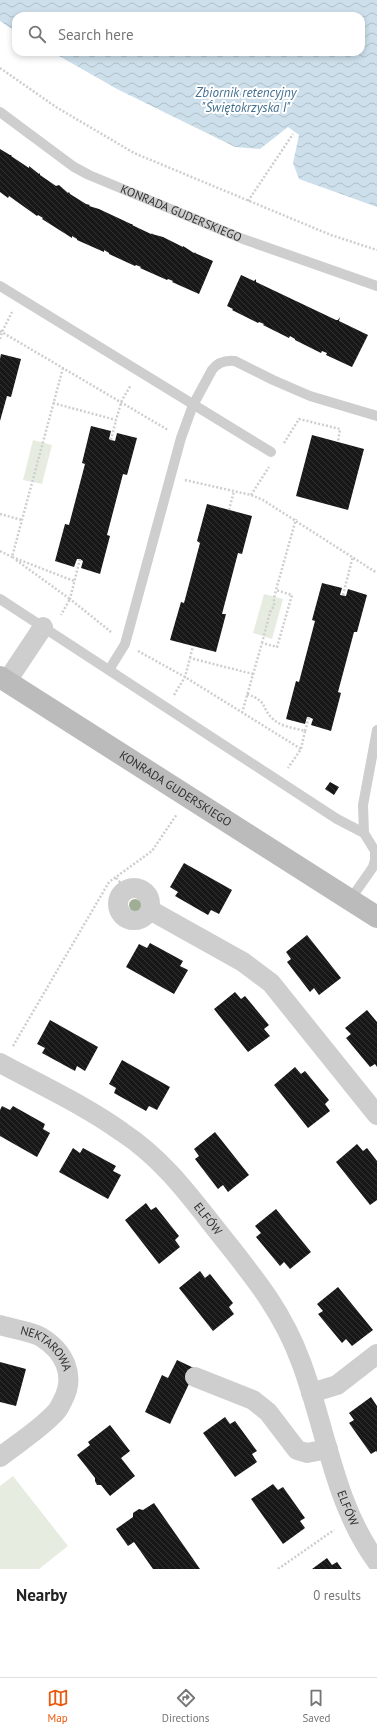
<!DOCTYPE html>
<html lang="en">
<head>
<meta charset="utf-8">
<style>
	:root { --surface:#fff; --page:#f6f6f6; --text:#222; --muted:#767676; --line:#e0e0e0; --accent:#ea580c }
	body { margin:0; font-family:"PT Sans",sans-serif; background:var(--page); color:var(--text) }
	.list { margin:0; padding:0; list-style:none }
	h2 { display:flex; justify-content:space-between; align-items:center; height:52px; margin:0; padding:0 16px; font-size:17px }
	h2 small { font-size:13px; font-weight:400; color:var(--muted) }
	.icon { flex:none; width:22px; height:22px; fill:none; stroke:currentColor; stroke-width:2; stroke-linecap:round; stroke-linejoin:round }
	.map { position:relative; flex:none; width:377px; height:1569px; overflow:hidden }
	.search { position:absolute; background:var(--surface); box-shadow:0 2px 6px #0003; left:12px; right:12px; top:12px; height:44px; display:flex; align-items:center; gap:10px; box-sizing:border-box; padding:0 14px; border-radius:12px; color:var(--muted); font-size:15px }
	.sheet { height:108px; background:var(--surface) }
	nav { display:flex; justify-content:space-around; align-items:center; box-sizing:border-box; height:56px; border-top:1px solid var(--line); background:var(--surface); font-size:11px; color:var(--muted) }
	nav a { display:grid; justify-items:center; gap:2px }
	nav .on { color:var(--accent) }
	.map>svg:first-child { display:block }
</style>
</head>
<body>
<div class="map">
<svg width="377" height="1569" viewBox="0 0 377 1569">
	<defs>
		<pattern id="water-waves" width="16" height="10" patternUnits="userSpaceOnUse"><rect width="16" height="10" fill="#cddfeb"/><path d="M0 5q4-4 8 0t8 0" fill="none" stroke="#b0c0ca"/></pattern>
		<pattern id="building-back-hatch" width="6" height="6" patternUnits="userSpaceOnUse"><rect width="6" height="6" fill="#181818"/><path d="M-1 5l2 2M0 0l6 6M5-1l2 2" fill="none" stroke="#313131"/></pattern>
	</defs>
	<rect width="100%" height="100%" fill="#fff"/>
	<!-- green -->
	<path fill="#e6ede0" d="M 33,440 L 52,445 L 42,484 L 23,480 Z
		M 264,594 L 283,599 L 272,639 L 253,633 Z
		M 13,1476 L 68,1546 L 39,1569 L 0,1569 L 0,1486 Z"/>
	<!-- water -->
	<path fill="url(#water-waves)" d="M 0,0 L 377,0 L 377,207 L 299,179 L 293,163 L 299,135 L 288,127 L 260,149 L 235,147 L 117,89 L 52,52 L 361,52 L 361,16 L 16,16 L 16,32 L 0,21 Z"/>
	<!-- building -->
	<path fill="url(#building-back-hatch)" d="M 0,149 L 10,155 L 12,155 L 11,156 L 29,168 L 29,166 L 39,174 L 40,173 L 40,175 L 56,186 L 59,185 L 68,193 L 69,192 L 70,194 L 86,204 L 90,205 L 89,206 L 99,209 L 131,224 L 133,224 L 132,225 L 151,234 L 153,233 L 152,234 L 163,237 L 183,247 L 183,246 L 194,253 L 196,252 L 195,253 L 213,261 L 199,294 L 172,282 L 173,281 L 168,279 L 167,280 L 140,268 L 141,267 L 136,265 L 135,266 L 109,254 L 109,253 L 104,250 L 104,252 L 77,240 L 77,239 L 72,236 L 72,238 L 42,219 L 43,218 L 38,215 L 37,216 L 9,196 L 8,198 L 0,192 Z
		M 241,275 L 254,281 L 256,279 L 256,282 L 336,320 L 338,320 L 340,317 L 339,321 L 368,335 L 352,367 L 326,355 L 327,353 L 322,351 L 321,353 L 295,340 L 295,339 L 290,336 L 289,338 L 263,325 L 264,324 L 259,322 L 258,323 L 232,310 L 233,309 L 227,306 Z
		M 1,354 L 21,359 L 11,397 L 7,396 L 0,421 L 0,359 Z
		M 91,426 L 111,431 L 109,439 L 111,440 L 115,441 L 117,433 L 137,438 L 127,475 L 123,474 L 107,535 L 110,536 L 100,574 L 81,568 L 83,561 L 80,559 L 77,559 L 74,567 L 55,561 L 65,524 L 69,525 L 85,464 L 82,463 Z
		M 312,435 L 364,449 L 348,510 L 296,496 Z
		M 207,504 L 252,516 L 242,554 L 238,553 L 222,614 L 226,614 L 216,652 L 170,640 L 181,602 L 184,603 L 200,543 L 197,541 Z
		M 322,583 L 342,588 L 340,595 L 346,596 L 348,589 L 367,595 L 357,632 L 354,632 L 338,692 L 341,693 L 331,731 L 311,725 L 313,719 L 309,717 L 307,717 L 305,724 L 286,719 L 296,681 L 299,682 L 315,621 L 312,620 Z
		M 330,782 L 339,787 L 334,795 L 325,789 Z
		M 184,863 L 232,890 L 219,914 L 211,910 L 208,915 L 175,896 L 178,892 L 170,887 Z
		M 307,935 L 341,978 L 319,995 L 314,988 L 310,992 L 287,962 L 291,959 L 286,952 Z
		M 150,943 L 183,961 L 180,966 L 188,970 L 174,994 L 126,967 L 139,944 L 147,948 Z
		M 235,992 L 241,999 L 245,996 L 269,1025 L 264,1029 L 270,1036 L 248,1052 L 214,1009 Z
		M 367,1010 L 377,1022 L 377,1067 L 375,1064 L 370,1067 L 346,1038 L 351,1034 L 345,1028 Z
		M 50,1020 L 98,1047 L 85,1071 L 77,1066 L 75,1071 L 42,1053 L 45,1048 L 37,1044 Z
		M 122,1060 L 170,1087 L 157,1110 L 149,1106 L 146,1111 L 114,1093 L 116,1088 L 109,1084 Z
		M 295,1067 L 301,1074 L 305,1071 L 329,1100 L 325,1104 L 330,1111 L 308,1128 L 274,1085 Z
		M 2,1106 L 10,1110 L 13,1106 L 45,1124 L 43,1129 L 50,1133 L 37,1157 L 0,1136 L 0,1110 Z
		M 215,1132 L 249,1175 L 228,1192 L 223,1185 L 218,1189 L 195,1159 L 199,1156 L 194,1149 Z
		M 357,1144 L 363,1151 L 367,1148 L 377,1161 L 377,1200 L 370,1205 L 336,1162 Z
		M 73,1148 L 80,1153 L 83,1148 L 116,1166 L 113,1171 L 121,1175 L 108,1199 L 59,1172 Z
		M 146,1203 L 151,1210 L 156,1207 L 179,1236 L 175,1240 L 180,1247 L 159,1264 L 125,1220 Z
		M 276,1209 L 311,1252 L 290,1269 L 284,1262 L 280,1266 L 256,1237 L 261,1233 L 255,1226 Z
		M 200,1271 L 205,1278 L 210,1274 L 233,1303 L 229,1307 L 234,1314 L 213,1331 L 179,1288 Z
		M 338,1287 L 373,1330 L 352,1346 L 346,1339 L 342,1343 L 318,1314 L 323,1311 L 317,1304 Z
		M 177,1360 L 196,1369 L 170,1424 L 145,1412 L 162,1375 L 168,1378 Z
		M 0,1362 L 26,1369 L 16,1406 L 0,1402 Z
		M 371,1397 L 377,1406 L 377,1452 L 376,1451 L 371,1454 L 349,1423 L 354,1420 L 349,1413 Z
		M 225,1417 L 230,1424 L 235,1421 L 257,1451 L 252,1454 L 257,1462 L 235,1477 L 203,1433 Z
		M 110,1425 L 130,1451 L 121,1458 L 135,1476 L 110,1496 L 101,1485 L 97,1485 L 95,1481 L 95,1478 L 77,1455 L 90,1445 L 88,1442 Z
		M 273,1484 L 278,1490 L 283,1487 L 305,1518 L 300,1521 L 305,1528 L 283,1544 L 251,1499 Z
		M 154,1503 L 184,1546 L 200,1569 L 153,1569 L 134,1542 L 128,1546 L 116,1529 L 133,1517 L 133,1513 L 139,1509 L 143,1510 Z
		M 327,1558 L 332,1565 L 337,1562 L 342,1569 L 312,1569 Z"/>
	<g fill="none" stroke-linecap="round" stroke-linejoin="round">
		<!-- path -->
		<path stroke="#cecece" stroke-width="2.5" stroke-dasharray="2 2" stroke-linecap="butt" d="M 0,68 L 56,107 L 134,153 L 331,235 L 377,250
			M 248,201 L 293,134
			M 0,331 L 168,430
			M 0,339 L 2,332 L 12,312
			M 63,368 L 12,557 L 74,581
			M 53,403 L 116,420 L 122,400 L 131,385
			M 111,440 L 116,420
			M 284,443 L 299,419 L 340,429 L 338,442
			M 185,480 L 251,495 L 263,500 L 377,573
			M 251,495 L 269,467
			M 229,510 L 234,491
			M 0,514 L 22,520
			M 0,551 L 12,557
			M 80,559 L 70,599 L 111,632
			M 16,560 L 70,599 L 61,615
			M 343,595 L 353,556
			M 262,643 L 270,612 L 274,606 L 274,598 L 276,590
			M 138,651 L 185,677 L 301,749 L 288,768
			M 190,658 L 193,646
			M 247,694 C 269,702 260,707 273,719 C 281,727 295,728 305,731 L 301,749
			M 174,695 L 185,677 L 190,658 L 253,674
			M 242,713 L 262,643 L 277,647 L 292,595 L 276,590 L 296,519
			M 305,731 L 309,717
			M 116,878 L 127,890
			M 13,1046 L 109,882 L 152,851 L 177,814
			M 278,1569 L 334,1530"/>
		<!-- lane -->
		<g stroke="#cecece" stroke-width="10">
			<path id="s1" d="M 0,112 L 74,167 L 89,175 L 243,239 L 377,286"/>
			<path d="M 0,286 L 271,452"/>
			<path d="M 0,599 L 337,819 L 364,833"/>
			<path d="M 109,670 L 125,644 L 181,438 L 193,405 L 212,370 C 218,362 226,360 235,361 L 273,380 L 310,396 L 377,416"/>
			<path d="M 350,900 L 373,867 L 375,860 L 375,851 L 364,833 L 363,805 L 377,730"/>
		</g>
		<!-- street -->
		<g stroke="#cecece" stroke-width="20">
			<path d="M 7,681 L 43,627"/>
			<circle cx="134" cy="904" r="16"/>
			<path d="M 150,910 L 243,962 L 271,983 L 377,1115"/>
			<path id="s2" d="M 0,1063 C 41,1085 84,1105 122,1132 C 163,1159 189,1195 219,1233 C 253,1276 282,1310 301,1362 C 326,1428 334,1504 377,1562"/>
			<path id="s3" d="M 0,1325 C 12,1329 31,1331 41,1337 C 64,1351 76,1375 63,1400 C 61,1404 59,1409 55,1413 C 39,1430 18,1443 0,1457"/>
			<path d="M 195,1377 L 253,1400 L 268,1412 L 297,1450 L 307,1453 L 328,1449"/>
			<path d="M 311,1393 L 337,1385 L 377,1354"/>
		</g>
		<!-- secondary -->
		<path stroke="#bbb" stroke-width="22" id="s4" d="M 0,677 L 377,917"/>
	</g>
	<!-- trees -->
	<circle fill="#a0ae96" cx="135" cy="905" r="6"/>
	<g text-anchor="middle" stroke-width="4" stroke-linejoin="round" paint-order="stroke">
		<!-- street labels -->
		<g font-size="12" fill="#313131" stroke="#fff">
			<text dy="4" stroke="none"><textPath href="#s1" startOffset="209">KONRADA GUDERSKIEGO</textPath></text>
			<text dy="4" stroke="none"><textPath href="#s4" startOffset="208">KONRADA GUDERSKIEGO</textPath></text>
			<text dy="4" stroke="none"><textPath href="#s2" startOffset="263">ELFÓW</textPath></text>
			<text dy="4" stroke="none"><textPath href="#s3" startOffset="54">NEKTAROWA</textPath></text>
			<text dy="4" stroke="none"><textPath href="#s2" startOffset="588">ELFÓW</textPath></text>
		</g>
		<!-- water labels -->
		<g font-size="13" font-style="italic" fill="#426f90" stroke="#fff">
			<text x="246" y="97">Zbiornik retencyjny<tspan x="246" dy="15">"Świętokrzyska I"</tspan></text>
		</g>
	</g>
</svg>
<div class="search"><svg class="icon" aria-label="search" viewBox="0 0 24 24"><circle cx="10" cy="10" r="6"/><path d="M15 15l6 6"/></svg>Search here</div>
</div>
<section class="sheet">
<h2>Nearby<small>0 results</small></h2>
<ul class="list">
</ul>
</section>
<nav>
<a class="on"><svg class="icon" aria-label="map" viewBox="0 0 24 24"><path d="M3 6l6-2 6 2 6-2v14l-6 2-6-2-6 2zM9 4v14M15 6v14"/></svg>Map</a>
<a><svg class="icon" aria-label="directions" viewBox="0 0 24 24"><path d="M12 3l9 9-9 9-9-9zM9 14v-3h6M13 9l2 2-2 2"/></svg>Directions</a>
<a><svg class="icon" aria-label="saved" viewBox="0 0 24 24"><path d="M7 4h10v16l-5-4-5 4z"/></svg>Saved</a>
</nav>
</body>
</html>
